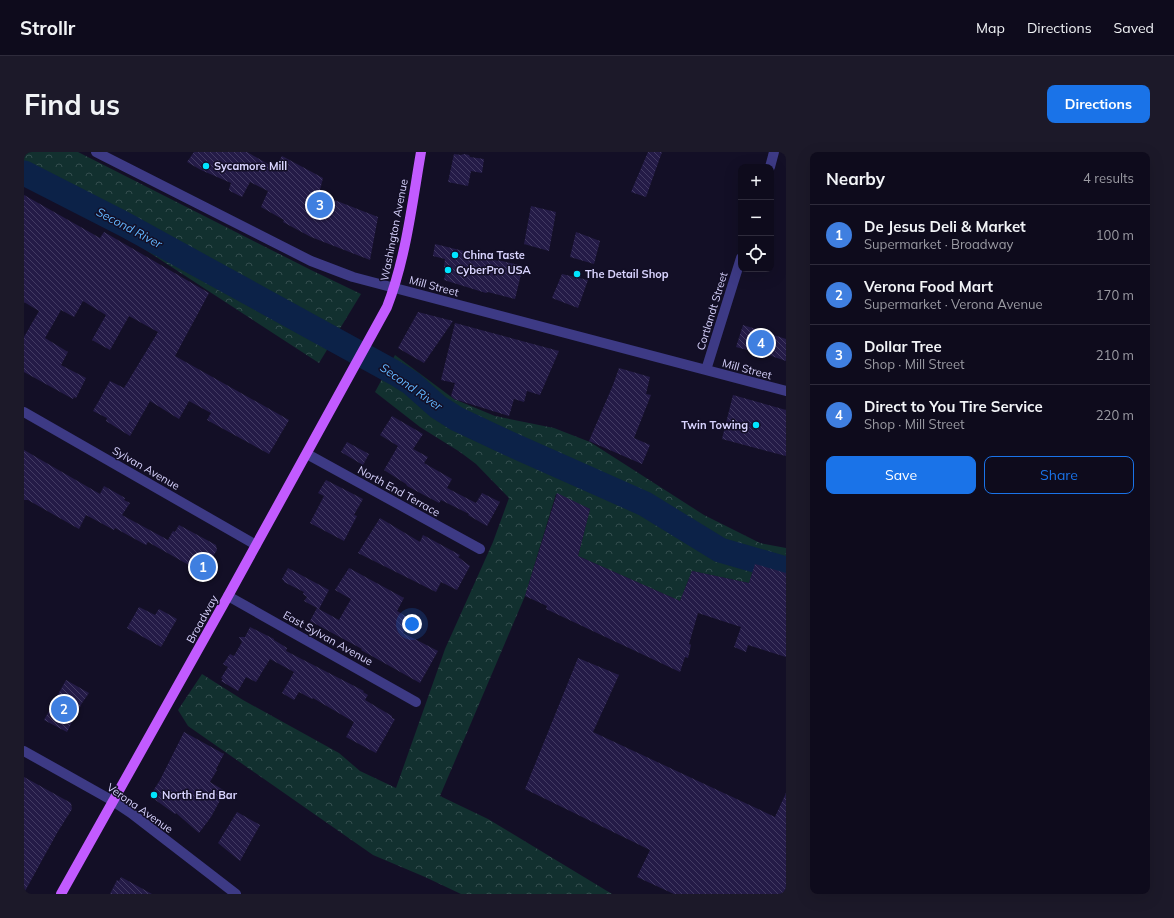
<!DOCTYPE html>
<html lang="en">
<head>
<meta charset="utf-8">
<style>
	:root { --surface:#0e0b1c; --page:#1c1929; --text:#f1f3f6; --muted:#9b9ba3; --line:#2e2b3b; --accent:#1a73e8 }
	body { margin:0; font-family:Mulish,sans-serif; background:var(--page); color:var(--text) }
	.controls { position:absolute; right:12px; top:12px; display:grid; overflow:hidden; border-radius:8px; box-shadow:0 4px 16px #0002 }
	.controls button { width:36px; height:36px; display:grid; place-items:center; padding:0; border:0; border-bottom:1px solid var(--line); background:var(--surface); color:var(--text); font:20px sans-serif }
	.you { position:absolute; left:388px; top:472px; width:14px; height:14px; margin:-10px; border:3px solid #fff; border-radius:50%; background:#1a73e8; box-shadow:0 0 0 6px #1a73e833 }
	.badge { display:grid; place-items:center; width:26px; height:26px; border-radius:50%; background:var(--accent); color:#fff; font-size:13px; font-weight:700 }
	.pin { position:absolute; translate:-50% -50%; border:2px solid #fff; box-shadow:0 1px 4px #0006 }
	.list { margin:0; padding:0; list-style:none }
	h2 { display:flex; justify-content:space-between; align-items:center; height:52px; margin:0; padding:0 16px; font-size:17px }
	h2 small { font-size:13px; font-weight:400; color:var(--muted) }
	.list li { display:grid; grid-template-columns:26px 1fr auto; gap:12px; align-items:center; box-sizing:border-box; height:60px; padding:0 16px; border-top:1px solid var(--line) }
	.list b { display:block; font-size:15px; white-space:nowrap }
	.list p { margin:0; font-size:13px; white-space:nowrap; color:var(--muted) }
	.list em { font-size:13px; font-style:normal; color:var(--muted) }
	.actions { display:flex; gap:8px; padding:12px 16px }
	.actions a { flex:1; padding:9px 0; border:1px solid var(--accent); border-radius:8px; text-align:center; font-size:14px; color:var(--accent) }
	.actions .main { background:var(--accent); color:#fff }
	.icon { flex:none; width:22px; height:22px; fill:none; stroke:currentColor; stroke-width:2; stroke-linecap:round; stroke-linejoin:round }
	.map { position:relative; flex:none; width:762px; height:742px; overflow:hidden; border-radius:8px }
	header { display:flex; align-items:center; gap:24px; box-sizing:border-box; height:56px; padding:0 20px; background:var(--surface); border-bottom:1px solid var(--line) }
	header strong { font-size:19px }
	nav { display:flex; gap:22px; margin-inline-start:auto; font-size:14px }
	.intro { display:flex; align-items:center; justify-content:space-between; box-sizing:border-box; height:96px; padding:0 24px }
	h1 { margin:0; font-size:28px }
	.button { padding:10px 18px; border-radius:8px; background:var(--accent); color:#fff; font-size:14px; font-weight:700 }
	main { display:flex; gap:24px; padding:0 24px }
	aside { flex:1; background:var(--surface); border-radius:8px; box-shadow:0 4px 16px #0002 }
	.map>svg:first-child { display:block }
</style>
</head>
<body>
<header>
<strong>Strollr</strong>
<nav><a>Map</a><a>Directions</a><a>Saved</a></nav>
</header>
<div class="intro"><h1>Find us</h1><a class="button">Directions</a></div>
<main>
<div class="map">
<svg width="762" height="742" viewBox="0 0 762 742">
	<defs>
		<pattern id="forest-crowns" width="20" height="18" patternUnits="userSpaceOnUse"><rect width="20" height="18" fill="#12302f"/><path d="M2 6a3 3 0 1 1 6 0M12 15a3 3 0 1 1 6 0" fill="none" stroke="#344d4e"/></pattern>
		<pattern id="building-back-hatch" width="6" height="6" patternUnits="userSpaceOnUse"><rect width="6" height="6" fill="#241b47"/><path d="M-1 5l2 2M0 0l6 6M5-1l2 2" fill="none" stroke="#433b63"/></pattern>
	</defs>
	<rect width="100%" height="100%" fill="#130f26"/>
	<!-- forest -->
	<path fill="url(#forest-crowns)" d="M 0,0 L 54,0 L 287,118 L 337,142 L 295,211 L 100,84 L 0,31 Z
		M 371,203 L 430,247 L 471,264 L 530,276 L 566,290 L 680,363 L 736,391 L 762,396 L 762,421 L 731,413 L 725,431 L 668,419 L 656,449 L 554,404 L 566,357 L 532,342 L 501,444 L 416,644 L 464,667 L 588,742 L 437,742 L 401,725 L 349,703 L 164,574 L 154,558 L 178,522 L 219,548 L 315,601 L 336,619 L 372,636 L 421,497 L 469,390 L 485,346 L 452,312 L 436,300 L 396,275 L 351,240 Z"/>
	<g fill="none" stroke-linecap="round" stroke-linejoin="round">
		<!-- river -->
		<path stroke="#0c2248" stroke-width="25" d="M 0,21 L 100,72 L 371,221 L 387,231 L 414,255 L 433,267 L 484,291 L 621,352 L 696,398 L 762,417"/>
	</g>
	<!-- building -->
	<path fill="url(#building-back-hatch)" d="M 170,0 L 223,0 L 251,16 L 258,4 L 299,26 L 295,42 L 354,65 L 346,108 L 287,85 L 259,70 L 260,68 L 237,55 L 244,39 L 226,30 L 218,45 L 206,39 L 205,37 L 207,31 L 177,18 L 163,10 Z
		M 624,0 L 638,0 L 622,45 L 607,40 Z
		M 430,2 L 437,3 L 440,2 L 445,3 L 446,5 L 460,7 L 458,21 L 447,19 L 444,34 L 424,30 Z
		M 0,43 L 76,86 L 80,80 L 185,141 L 151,204 L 265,268 L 245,302 L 183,268 L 187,261 L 165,249 L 155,267 L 126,249 L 106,284 L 82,269 L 83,266 L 69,259 L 86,229 L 100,236 L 134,180 L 105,164 L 86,198 L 68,188 L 82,163 L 59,149 L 50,165 L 37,158 L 21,186 L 44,200 L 37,213 L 62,226 L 52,246 L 50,245 L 49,247 L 0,220 L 0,185 L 15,159 L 0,150 Z
		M 507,54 L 532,60 L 525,99 L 500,92 Z
		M 552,80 L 576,89 L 570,112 L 546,105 Z
		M 411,92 L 452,102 L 452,103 L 474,109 L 474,108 L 499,114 L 491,147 L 464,140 L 462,141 L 420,128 L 423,115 L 420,115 L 421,107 L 409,104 Z
		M 538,122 L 564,128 L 554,156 L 528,146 Z
		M 394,160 L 429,169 L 400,211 L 374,196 Z
		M 431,171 L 535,199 L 516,243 L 503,239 L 500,250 L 490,247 L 485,264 L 430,247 L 427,244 L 431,231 L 417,228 Z
		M 719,173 L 762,187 L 762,209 L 724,196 L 723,198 L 712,195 Z
		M 595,216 L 626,225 L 622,242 L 627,243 L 610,286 L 626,293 L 618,312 L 565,289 L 589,233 Z
		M 709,243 L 762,258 L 762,304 L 698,287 Z
		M 368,264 L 399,282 L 389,297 L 404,305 L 400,311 L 428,327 L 423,336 L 452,351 L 458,341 L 476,350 L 463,374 L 444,363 L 445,362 L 417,348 L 415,351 L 383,334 L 382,332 L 360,318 L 374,294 L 356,283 Z
		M 323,290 L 345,302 L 339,313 L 317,300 Z
		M 0,298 L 76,342 L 80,334 L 101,346 L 100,348 L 106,351 L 98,363 L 144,388 L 149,379 L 151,380 L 155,373 L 192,393 L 193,398 L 179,421 L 124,390 L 122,393 L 91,376 L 90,378 L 62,363 L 55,377 L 4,348 L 0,348 Z
		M 302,328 L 339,347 L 330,363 L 333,364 L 320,389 L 286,371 L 300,344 L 294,341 Z
		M 533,341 L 566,357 L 554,404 L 656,449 L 668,419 L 725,431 L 731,412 L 762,421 L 762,505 L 724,493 L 722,500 L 710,495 L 717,475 L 674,461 L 665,492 L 667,493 L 664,506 L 661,505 L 656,520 L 522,457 L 523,454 L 501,444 Z
		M 356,366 L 396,390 L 399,383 L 436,403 L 434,405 L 446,414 L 433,438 L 417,430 L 412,440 L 334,401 Z
		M 264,416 L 305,438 L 295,457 L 280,449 L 283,445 L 279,442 L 280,440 L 260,430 L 260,429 L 258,427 Z
		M 325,416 L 380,446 L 373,459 L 386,467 L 379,481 L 414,499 L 396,531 L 337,498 L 338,497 L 286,469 L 293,456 L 315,468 L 327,447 L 311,438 Z
		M 115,455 L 131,463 L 135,457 L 153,467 L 137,495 L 103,476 Z
		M 226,475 L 250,487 L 250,488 L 263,496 L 262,499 L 340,539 L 339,540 L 344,543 L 341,548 L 368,564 L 368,566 L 371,567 L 352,601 L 322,585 L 330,570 L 289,546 L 288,547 L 275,540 L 270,548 L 258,541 L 270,520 L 246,507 L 232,530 L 222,525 L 214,539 L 197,529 L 199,527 L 197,526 L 204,515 L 199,512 L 206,502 L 210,504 L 218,490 L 215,485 L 221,485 Z
		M 554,506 L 595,523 L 569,580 L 751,665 L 762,641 L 762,742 L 650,742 L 613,725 L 626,698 L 501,637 Z
		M 42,528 L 65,541 L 58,551 L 43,580 L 20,568 Z
		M 160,580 L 200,602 L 192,617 L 193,618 L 186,630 L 201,639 L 187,665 L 175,681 L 152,661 L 151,662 L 126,644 L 136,628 Z
		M 0,625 L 47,651 L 48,657 L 33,681 L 0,741 Z
		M 213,660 L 236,673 L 216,709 L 194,691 Z
		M 97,725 L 128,742 L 86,742 L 93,728 L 95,729 Z"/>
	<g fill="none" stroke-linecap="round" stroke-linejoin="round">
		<!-- minor -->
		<path stroke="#3d3a85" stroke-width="10" d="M 72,0 L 287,109 L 329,125 L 762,239
			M 746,15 L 750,0
			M 682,218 L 717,106
			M 0,260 L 232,393
			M 283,302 L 456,397
			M 204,444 L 392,550
			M 0,599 L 89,649 L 107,661 L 212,742"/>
		<!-- major -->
		<path stroke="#c25bff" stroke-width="10" d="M 37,742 L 204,444 L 363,155 C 382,106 388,52 397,0"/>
	</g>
	<!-- markers -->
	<g fill="#00e5ff" stroke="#130f26" stroke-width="1.5">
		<circle cx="182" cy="14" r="4"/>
		<circle cx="431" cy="103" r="4"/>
		<circle cx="424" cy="118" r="4"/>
		<circle cx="553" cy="122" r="4"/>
		<circle cx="732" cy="273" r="4"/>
		<circle cx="130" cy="643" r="4"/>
	</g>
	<g text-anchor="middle" stroke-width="3" stroke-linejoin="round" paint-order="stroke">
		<!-- poi labels -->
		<g font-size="11" font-weight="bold" fill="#d9d4ff" stroke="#130f26" text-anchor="start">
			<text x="190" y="18">Sycamore Mill</text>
			<text x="439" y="107">China Taste</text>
			<text x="432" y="122">CyberPro USA</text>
			<text x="561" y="126">The Detail Shop</text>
			<text x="724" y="277" text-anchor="end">Twin Towing</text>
			<text x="138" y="647">North End Bar</text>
		</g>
		<!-- street labels -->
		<g font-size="11" fill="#d9d4ff" stroke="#130f26">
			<text transform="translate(370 78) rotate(-79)" y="4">Washington Avenue</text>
			<text transform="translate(410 134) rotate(15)" y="4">Mill Street</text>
			<text transform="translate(688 159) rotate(-73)" y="4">Cortlandt Street</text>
			<text transform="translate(723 217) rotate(15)" y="4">Mill Street</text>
			<text transform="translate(122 316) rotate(30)" y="4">Sylvan Avenue</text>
			<text transform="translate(375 339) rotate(29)" y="4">North End Terrace</text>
			<text transform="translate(178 467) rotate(-61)" y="4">Broadway</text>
			<text transform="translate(304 486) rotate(29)" y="4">East Sylvan Avenue</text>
			<text transform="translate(116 656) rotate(35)" y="4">Verona Avenue</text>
		</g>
		<!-- water labels -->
		<g font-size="12" font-style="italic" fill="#62b6ff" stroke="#130f26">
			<text transform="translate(105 76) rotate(28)" y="4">Second River</text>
			<text transform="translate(387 235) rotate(35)" y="4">Second River</text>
		</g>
	</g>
</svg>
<div class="controls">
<button>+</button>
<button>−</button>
<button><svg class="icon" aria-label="locate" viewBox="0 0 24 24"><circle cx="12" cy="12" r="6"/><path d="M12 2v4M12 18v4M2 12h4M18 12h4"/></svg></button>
</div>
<div class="you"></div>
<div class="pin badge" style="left:179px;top:415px;background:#3f7fe0">1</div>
<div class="pin badge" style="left:40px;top:557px;background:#3f7fe0">2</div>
<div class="pin badge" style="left:296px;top:53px;background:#3f7fe0">3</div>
<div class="pin badge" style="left:737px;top:191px;background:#3f7fe0">4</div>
</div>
<aside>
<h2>Nearby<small>4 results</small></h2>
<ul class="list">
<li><span class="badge" style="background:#3f7fe0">1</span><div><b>De Jesus Deli &amp; Market</b><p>Supermarket · Broadway</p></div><em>100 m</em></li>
<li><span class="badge" style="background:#3f7fe0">2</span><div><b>Verona Food Mart</b><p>Supermarket · Verona Avenue</p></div><em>170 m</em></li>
<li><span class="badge" style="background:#3f7fe0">3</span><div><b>Dollar Tree</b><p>Shop · Mill Street</p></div><em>210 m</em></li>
<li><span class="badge" style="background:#3f7fe0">4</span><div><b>Direct to You Tire Service</b><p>Shop · Mill Street</p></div><em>220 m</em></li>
</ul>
<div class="actions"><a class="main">Save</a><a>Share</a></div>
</aside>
</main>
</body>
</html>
